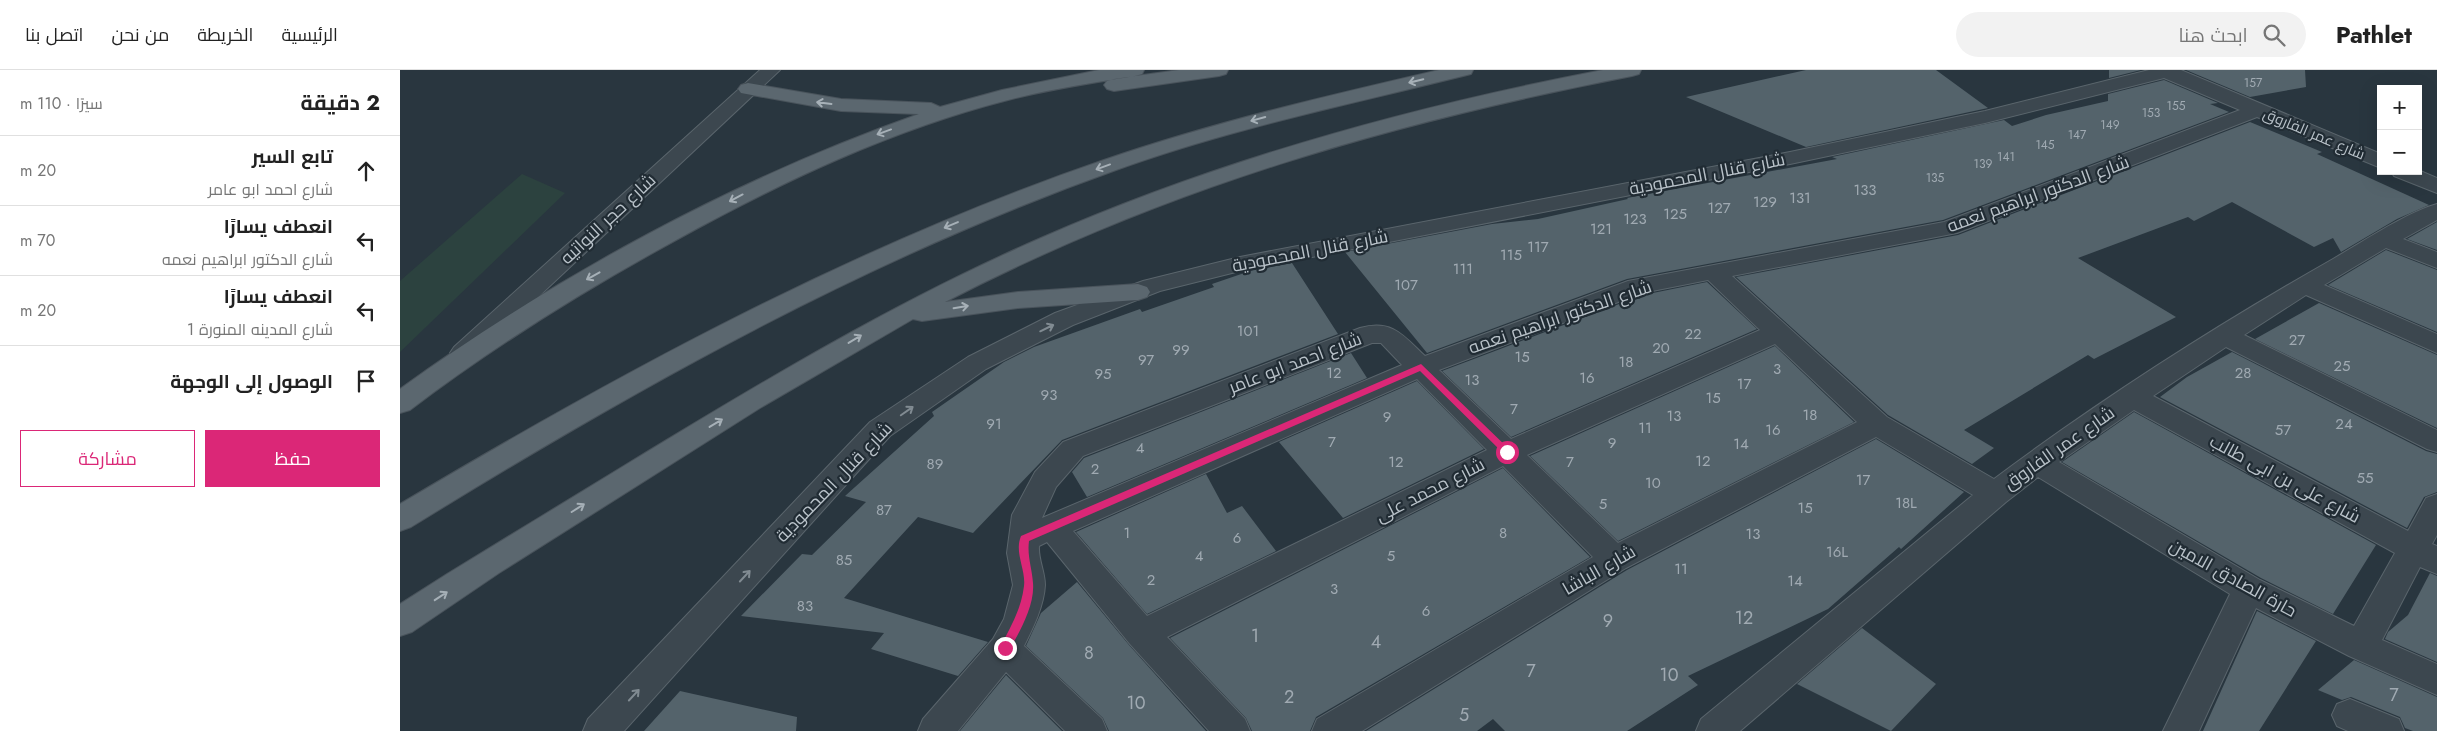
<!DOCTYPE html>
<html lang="ar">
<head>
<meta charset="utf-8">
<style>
	:root { --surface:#fff; --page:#f2f2f2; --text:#222; --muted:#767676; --line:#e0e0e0; --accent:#db2777 }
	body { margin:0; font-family:Jost,Cairo,sans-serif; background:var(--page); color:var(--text); direction:rtl }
	.controls { position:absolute; right:15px; top:15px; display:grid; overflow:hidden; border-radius:0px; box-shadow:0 5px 20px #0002 }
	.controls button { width:45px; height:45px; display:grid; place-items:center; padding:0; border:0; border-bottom:1px solid var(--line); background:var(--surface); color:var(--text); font:25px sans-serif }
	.stop { position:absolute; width:15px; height:15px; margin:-11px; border:4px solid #db2777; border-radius:50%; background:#fff }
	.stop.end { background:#db2777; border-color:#fff; box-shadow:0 1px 5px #0008 }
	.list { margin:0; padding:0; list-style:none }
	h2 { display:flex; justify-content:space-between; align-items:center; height:65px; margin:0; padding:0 20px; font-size:21px }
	h2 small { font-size:16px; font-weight:400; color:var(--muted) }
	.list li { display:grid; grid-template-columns:32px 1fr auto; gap:15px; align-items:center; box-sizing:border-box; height:70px; padding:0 20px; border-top:1px solid var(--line) }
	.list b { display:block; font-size:19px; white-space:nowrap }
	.list p { margin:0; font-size:16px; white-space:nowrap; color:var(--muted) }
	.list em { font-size:16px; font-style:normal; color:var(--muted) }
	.actions { display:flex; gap:10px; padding:15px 20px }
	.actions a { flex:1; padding:11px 0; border:1px solid var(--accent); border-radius:0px; text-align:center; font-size:18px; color:var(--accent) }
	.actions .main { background:var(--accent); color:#fff }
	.icon { flex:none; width:28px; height:28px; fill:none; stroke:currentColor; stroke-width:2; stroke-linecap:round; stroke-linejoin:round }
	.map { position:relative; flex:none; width:2037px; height:661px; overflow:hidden; direction:ltr }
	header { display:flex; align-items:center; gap:30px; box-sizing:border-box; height:70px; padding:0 25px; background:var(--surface); border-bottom:1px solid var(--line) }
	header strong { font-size:24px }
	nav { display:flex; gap:28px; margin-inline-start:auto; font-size:18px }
	.search { width:350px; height:45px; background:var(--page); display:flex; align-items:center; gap:12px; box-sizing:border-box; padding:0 18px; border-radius:28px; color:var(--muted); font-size:19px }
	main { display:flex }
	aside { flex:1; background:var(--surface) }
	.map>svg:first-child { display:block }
</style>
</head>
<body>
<header>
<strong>Pathlet</strong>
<div class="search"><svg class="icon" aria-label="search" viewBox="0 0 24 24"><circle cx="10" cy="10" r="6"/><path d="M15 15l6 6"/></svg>ابحث هنا</div>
<nav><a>الرئيسية</a><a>الخريطة</a><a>من نحن</a><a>اتصل بنا</a></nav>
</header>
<main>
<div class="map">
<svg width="2037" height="661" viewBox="0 0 2037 661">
	<rect width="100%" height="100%" fill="#29363f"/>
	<!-- green -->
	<path fill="#2c423f" d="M 122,104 L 165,123 L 0,282 L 0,211 Z"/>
	<!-- building -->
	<path fill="#54636b" d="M 1406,0 L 1536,0 L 1588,38 L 1406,77 L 1286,27 Z
		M 1709,0 L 1741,0 L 1709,8 Z
		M 1786,0 L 1905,0 L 1906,17 L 1850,27 Z
		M 1764,10 L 1818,33 L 1810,34 L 1829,42 L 1543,150 L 1227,209 L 1027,283 L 945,182 L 1092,154 L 1138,149 L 1228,129 L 1227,128 L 1437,89 L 1432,87 L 1604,50 L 1612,56 L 1646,45 L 1708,31 L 1708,24 Z
		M 1850,52 L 1922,82 L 1917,84 L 2029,135 L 1997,149 L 1941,182 L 1933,168 L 1914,177 L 1832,132 L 1794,151 L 1788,147 L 1678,188 L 1776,247 L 1694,289 L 1688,285 L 1564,360 L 1594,378 L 1572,394 L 1488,345 L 1336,207 L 1558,165 Z
		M 2037,152 L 2037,180 L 2007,169 Z
		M 1986,180 L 2037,200 L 2037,262 L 1928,215 Z
		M 892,193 L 938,264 L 662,370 L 573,463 L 518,447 L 444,528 L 588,572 L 558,606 L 471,579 L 484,563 L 341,546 L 402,484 L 412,485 L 466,432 L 445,426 L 534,346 L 532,342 L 604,292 L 634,277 L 740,239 L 742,242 L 814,217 L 812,214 L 853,200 Z
		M 1307,212 L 1357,259 L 1111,367 L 1042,301 L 1243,225 Z
		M 1919,233 L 2037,285 L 2037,358 L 1855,269 Z
		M 1375,276 L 1454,352 L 1218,471 L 1130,386 Z
		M 1832,282 L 2026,381 L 2037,384 L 2037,422 L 2024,427 L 2007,458 L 1760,327 L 1787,307 Z
		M 951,283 L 967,308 L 687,427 L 672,402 L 684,388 Z
		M 1017,311 L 1084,379 L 943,448 L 879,372 Z
		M 1734,342 L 1976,475 L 1933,544 L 1861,508 L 1662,392 Z
		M 1476,369 L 1564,422 L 1501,479 L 1499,477 L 1428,539 L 1288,606 L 1298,615 L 1227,661 L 1105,661 L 1093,649 L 1077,661 L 966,661 L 1227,500 Z
		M 1103,398 L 1190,487 L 916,647 L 910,661 L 852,661 L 846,648 L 770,568 Z
		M 806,404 L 827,443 L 842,436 L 876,481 L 747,544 L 676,462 Z
		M 2030,503 L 2037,506 L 2037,592 L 1985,569 L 1988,562 L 2008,545 Z
		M 677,512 L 729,575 L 806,661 L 709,661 L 703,648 L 626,576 L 641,543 Z
		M 1857,541 L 1916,571 L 1859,661 L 1803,661 Z
		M 1462,558 L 1536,614 L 1491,661 L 1397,614 Z
		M 1954,590 L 2037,627 L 2037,661 L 2013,661 L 2005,658 L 2000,647 L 1951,627 L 1942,630 L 1918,620 Z
		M 606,605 L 662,661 L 560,661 Z
		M 280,621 L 397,647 L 396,661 L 244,661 Z"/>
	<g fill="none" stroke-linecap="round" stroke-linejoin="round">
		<!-- minor casing -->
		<g stroke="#5a656c" stroke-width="2">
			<path id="minor" d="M 360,0 L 380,0 L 72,289 L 63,292 L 54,289 L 50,283 L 54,277 Z
				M 1749,0 L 1781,0 L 1981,84 L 1981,98 L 1857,47 L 1557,163 L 1332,206 L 1487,347 L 1594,409 C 1701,329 1817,255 1933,189 C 1961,173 2007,142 2037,134 L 2037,150 L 2003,169 L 2037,182 L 2037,198 L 1986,178 L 1924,215 L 2037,264 L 2037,283 L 1906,225 L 1844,265 L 2037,360 L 2037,382 L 2027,379 L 1826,277 L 1753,326 L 2008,461 L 2026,428 L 2037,424 L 2037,465 L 2032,474 L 2037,476 L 2037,504 L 2020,497 L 1982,570 L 2037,594 L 2037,625 L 1949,586 L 1856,538 L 1799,661 L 1763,661 L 1830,524 L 1638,407 L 1606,432 L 1340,661 L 1296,661 L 1301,649 L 1573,425 L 1476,367 L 1226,498 L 962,661 L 912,661 L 917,649 L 1193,487 L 1103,396 L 767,567 L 845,649 L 850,661 L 809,661 L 730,574 L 647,472 L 639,476 C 638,489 645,502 645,515 C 644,536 633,558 624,576 L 702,649 L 707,661 L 665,661 L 606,602 L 558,661 L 518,661 L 523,649 L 593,569 L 604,549 L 613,515 L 607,483 L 612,445 L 635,402 L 663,372 L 960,258 C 992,249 1003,265 1025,286 L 1228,211 L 1544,152 L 1840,40 L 1764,8 L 1585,53 L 1390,94 L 840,201 L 760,221 L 673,255 L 586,299 L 490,366 L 224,661 L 183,661 L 188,649 L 470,352 L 568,287 L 655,243 L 743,211 L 840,187 L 1390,82 L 1585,41 ZM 1308,210 L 1360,260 L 1111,369 L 1039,300 L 1242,223 ZM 972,273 L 981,273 L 1002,295 L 642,448 L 656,417 L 683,386 ZM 1375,274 L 1457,352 L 1218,473 L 1127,385 ZM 1017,309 L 1087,380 L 747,546 L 673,461 ZM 1734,340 L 1995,483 L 1954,556 L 1860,510 L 1659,392 Z
				M 2018,100 L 2037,108 L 2037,123 L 1994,106 L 1991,101 Z
				M 1950,629 L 1999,649 L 2004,661 L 1948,661 L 1937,656 L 1932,645 L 1937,634 Z"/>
		</g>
		<!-- major casing -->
		<g stroke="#49535b" stroke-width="2">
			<path id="major" d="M 699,0 L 744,0 L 742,4 L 735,6 C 692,13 650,19 608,30 C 491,60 381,112 276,170 C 183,221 94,276 10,340 L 0,343 L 0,319 C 158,205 335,109 519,44 L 441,41 L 341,23 L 338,19 L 341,15 L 348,13 L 441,29 L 531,33 L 540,37 L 602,20 Z
				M 779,0 L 828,0 L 826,4 L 819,6 L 714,21 L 707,19 L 704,15 L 707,11 L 714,9 Z
				M 1039,0 L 1073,0 L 1071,4 C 952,34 832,58 716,100 C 466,189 236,318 11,457 L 0,461 L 0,434 C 225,300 456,175 704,90 C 814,52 927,26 1039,0 Z
				M 1203,0 L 1241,0 L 1239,4 L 1232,6 C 990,53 765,118 545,232 L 618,222 L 738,214 L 747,217 L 750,222 L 747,227 L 738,230 L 618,238 L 522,251 L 513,249 L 360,338 L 99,503 L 12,562 L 0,566 L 0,534 L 47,504 C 107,467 167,431 227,394 C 362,312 496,231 641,168 C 821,89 1010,37 1203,0 Z"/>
		</g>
		<!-- minor -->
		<use href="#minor" fill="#3c474f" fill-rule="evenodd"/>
		<!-- major -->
		<use href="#major" fill="#5b676f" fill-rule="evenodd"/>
	</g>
	<!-- one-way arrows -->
	<defs><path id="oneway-shaft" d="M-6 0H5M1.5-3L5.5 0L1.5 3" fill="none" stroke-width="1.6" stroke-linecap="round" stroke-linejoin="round" transform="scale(1.25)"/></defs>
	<g stroke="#a6b0b7">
		<use href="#oneway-shaft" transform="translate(1016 11) rotate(167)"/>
		<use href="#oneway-shaft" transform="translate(424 33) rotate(-173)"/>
		<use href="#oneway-shaft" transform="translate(858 49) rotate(165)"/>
		<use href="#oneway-shaft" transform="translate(484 62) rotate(160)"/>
		<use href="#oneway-shaft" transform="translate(703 97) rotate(160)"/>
		<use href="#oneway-shaft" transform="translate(336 128) rotate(152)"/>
		<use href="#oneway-shaft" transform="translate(551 155) rotate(157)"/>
		<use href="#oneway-shaft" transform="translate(193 206) rotate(151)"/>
		<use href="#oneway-shaft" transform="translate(561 237) rotate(-9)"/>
		<use href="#oneway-shaft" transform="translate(455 269) rotate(-31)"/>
		<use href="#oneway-shaft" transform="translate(316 353) rotate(-31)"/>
		<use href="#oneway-shaft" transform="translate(178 438) rotate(-32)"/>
		<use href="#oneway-shaft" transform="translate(41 526) rotate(-33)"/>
	</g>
	<g stroke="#818b92">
		<use href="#oneway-shaft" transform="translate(647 258) rotate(-26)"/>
		<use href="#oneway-shaft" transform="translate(507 341) rotate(-35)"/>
		<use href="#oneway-shaft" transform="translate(345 506) rotate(-47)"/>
		<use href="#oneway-shaft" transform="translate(234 625) rotate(-47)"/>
	</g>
	<!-- route -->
	<path fill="#db2777" d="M 1021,294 L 1110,380 L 1110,384 L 1104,384 L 1020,301 L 629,471 C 627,486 632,498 633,513 C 635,536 619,563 608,582 L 601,582 L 600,578 C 610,557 621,541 624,516 C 626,499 614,483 621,466 Z"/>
	<g text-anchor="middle" stroke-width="4.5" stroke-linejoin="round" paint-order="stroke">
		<!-- far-number labels -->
		<g font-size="12" fill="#a0aab2">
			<text x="1853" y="17">157</text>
			<text x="1776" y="40">155</text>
			<text x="1751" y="47">153</text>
			<text x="1710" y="59">149</text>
			<text x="1677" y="69">147</text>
			<text x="1645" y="79">145</text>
			<text x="1606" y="91">141</text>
			<text x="1583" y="98">139</text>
			<text x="1535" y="112">135</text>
		</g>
		<!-- far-street labels -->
		<g font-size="15" fill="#b9c2c9" stroke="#212c34">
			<text transform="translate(1914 64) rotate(23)" y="5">شارع عمر الفاروق</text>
		</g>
		<!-- number labels -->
		<g font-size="15" fill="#a0aab2">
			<text x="1465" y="125">133</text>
			<text x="1400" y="133">131</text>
			<text x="1365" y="137">129</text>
			<text x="1319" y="143">127</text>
			<text x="1275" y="149">125</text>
			<text x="1235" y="154">123</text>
			<text x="1201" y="164">121</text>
			<text x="1138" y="182">117</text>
			<text x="1111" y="190">115</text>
			<text x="1063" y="204">111</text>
			<text x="1006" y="220">107</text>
			<text x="848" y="266">101</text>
			<text x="1293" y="269">22</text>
			<text x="1897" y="275">27</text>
			<text x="1261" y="283">20</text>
			<text x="781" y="285">99</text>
			<text x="1122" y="292">15</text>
			<text x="746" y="295">97</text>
			<text x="1226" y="297">18</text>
			<text x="1942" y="301">25</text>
			<text x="1377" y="304">3</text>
			<text x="934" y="308">12</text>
			<text x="1843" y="308">28</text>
			<text x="703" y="309">95</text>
			<text x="1187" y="313">16</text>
			<text x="1072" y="315">13</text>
			<text x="1344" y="319">17</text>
			<text x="649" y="330">93</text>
			<text x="1313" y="333">15</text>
			<text x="1114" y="344">7</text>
			<text x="1410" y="350">18</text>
			<text x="1274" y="351">13</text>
			<text x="987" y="352">9</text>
			<text x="594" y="359">91</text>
			<text x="1944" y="359">24</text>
			<text x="1245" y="363">11</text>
			<text x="1373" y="365">16</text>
			<text x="1883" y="365">57</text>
			<text x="932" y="377">7</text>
			<text x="1212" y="378">9</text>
			<text x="1341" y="379">14</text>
			<text x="740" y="383">4</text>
			<text x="1303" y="396">12</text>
			<text x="996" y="397">12</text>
			<text x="1170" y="397">7</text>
			<text x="535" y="399">89</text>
			<text x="695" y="404">2</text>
			<text x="1965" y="413">55</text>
			<text x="1463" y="415">17</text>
			<text x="1253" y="418">10</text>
			<text x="1506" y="438">18L</text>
			<text x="1203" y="439">5</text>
			<text x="1405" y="443">15</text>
			<text x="484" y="445">87</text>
			<text x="727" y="468">1</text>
			<text x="1103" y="468">8</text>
			<text x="1353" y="469">13</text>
			<text x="837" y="473">6</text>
			<text x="1437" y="487">16L</text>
			<text x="799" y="491">4</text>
			<text x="991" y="491">5</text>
			<text x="444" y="495">85</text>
			<text x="1281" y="504">11</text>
			<text x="751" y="515">2</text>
			<text x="1395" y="516">14</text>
			<text x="934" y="524">3</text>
			<text x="405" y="541">83</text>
			<text x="1026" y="546">6</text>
		</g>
		<!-- street labels -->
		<g font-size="18" fill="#b9c2c9" stroke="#212c34">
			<text transform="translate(1307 104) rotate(-11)" y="6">شارع قنال المحمودية</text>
			<text transform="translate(1638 124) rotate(-20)" y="6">شارع الدكتور ابراهيم نعمه</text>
			<text transform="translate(208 149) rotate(-43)" y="6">شارع حجر النواتيه</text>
			<text transform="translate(910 181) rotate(-11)" y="6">شارع قنال المحمودية</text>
			<text transform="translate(1160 247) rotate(-19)" y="6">شارع الدكتور ابراهيم نعمه</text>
			<text transform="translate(895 293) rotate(-21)" y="6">شارع احمد ابو عامر</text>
			<text transform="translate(1659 378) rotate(-35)" y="6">شارع عمر الفاروق</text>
			<text transform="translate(1885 409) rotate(28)" y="6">شارع على بن ابى طالب</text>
			<text transform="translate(434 412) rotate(-46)" y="6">شارع قنال المحمودية</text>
			<text transform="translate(1030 420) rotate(-27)" y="6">شارع محمد على</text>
			<text transform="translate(1199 500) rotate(-30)" y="6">شارع الباشا</text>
			<text transform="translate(1833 508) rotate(29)" y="6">حارة الصادق الامين</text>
		</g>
		<!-- near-number labels -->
		<g font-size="18" fill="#a0aab2">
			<text x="1344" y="554">12</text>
			<text x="1208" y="557">9</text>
			<text x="855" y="572">1</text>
			<text x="976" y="578">4</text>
			<text x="689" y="589">8</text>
			<text x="1131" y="607">7</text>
			<text x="1269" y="611">10</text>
			<text x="1994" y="631">7</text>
			<text x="889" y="633">2</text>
			<text x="736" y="639">10</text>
			<text x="1064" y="651">5</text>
		</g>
	</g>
</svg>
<div class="controls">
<button>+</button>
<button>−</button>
</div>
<div class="stop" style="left:1107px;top:382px"></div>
<div class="stop end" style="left:605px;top:578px"></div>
</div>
<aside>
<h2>2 دقيقة<small>سيرًا · 110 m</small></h2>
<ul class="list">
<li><svg class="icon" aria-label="ahead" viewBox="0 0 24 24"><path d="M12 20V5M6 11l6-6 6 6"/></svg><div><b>تابع السير</b><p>شارع احمد ابو عامر</p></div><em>20 m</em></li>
<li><svg class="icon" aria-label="left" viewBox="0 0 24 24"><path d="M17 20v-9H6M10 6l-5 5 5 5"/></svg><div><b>انعطف يسارًا</b><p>شارع الدكتور ابراهيم نعمه</p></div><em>70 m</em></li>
<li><svg class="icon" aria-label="left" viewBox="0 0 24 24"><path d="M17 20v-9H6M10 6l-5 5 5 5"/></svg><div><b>انعطف يسارًا</b><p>شارع المدينه المنورة 1</p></div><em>20 m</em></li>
<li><svg class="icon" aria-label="arrive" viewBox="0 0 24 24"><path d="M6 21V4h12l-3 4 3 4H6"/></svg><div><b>الوصول إلى الوجهة</b></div></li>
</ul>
<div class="actions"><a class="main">حفظ</a><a>مشاركة</a></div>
</aside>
</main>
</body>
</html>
